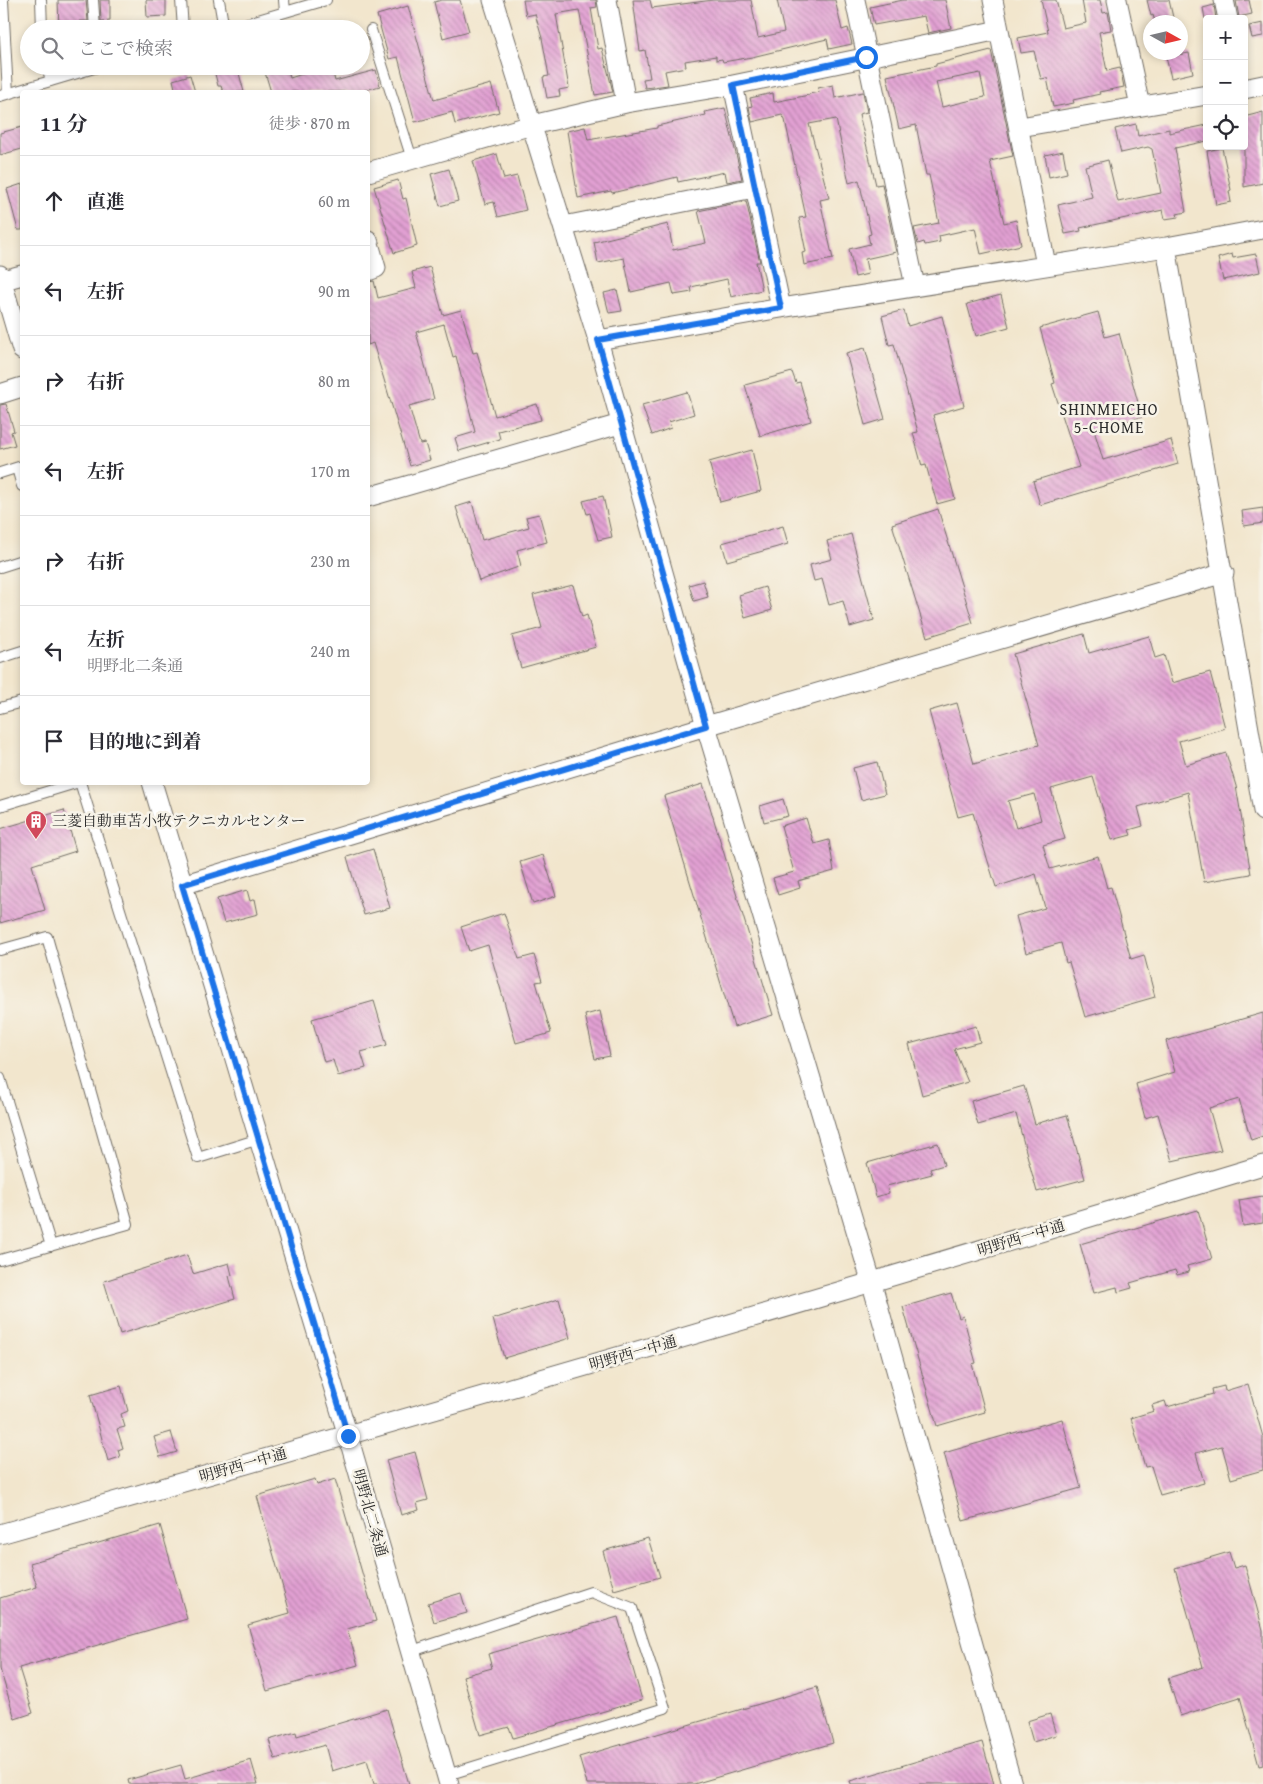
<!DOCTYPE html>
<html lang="ja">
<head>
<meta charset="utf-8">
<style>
	:root { --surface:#fff; --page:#f2f2f3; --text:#2b2b33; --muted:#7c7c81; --line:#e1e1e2 }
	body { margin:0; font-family:"Gentium Book Plus","Noto Serif JP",serif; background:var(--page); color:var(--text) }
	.controls { position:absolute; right:15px; top:15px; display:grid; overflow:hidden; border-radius:5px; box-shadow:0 2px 8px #0003 }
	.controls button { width:45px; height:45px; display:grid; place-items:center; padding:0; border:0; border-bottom:1px solid var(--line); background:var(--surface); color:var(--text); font:25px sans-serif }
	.compass { position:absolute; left:1143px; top:15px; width:45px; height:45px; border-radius:50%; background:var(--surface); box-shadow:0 2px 8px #0003; rotate:98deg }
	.stop { position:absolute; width:15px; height:15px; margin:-11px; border:4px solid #1a73e8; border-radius:50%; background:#fff }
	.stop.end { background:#1a73e8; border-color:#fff; box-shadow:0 1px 5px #0008 }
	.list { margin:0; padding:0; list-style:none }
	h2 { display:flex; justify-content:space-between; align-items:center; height:65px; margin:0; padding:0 20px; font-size:21px }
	h2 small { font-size:16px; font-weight:400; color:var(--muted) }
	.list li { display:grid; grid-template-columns:32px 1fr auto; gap:15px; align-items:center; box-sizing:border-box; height:90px; padding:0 20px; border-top:1px solid var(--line) }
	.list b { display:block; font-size:19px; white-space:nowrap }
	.list p { margin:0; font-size:16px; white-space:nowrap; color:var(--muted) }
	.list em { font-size:16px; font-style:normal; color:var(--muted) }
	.icon { flex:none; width:28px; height:28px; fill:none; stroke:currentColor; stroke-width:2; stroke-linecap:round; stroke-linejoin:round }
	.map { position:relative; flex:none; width:1263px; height:1784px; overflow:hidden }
	.search { position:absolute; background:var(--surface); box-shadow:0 2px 8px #0003; left:20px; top:20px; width:350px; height:55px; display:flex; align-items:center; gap:12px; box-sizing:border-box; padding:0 18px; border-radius:28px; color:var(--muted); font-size:19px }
	.panel { position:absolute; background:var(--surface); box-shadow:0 2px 8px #0003; left:20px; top:90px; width:350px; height:695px; border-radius:5px }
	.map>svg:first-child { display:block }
</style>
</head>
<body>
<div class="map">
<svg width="1263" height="1784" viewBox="0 0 1263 1784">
	<defs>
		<pattern id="building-back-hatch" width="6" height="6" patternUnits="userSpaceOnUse" patternTransform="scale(1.25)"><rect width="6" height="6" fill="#e2a0d3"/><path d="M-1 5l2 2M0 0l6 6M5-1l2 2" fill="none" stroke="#b783ab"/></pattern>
	</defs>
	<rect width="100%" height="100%" fill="#f7f3e8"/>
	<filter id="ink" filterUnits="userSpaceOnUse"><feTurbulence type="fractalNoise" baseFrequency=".02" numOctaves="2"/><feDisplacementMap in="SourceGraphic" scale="10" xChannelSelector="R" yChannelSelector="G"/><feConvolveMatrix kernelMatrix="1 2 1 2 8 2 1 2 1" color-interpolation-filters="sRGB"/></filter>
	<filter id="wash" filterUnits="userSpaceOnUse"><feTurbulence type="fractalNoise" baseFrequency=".0096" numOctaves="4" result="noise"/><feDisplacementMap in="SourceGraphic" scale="20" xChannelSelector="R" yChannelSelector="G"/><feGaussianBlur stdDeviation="1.12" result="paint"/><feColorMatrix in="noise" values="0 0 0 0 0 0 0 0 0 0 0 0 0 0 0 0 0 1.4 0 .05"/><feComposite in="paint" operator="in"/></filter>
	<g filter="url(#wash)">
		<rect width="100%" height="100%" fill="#f2e6cd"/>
		<g id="blocks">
			<!-- building -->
			<path fill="url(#building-back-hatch)" fill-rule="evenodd" d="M 58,0 L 86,0 L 88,21 L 79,21 L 79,29 L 59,29 Z
				M 100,0 L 110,0 L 110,20 L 101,21 Z
				M 146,0 L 166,0 L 166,16 L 147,17 Z
				M 442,0 L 460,0 L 469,31 L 443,38 L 434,2 Z
				M 523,0 L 596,0 L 597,7 L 591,8 L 598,49 L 602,48 L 613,92 L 595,95 L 579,10 L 556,14 L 569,88 L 559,90 L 560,96 L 547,98 L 543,77 L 549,76 L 542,38 L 535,14 L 526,16 Z
				M 633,0 L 650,0 L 652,8 L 713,0 L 751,0 L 758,38 L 784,32 L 777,0 L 835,0 L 842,30 L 848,28 L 852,44 L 829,49 L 827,39 L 752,57 L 723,62 L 722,59 L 716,60 L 716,56 L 685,61 L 686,67 L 665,71 L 668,85 L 645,88 L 643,79 L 650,78 L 645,50 L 640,51 Z
				M 903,0 L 945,0 L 951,28 L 928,33 L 924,16 L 874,25 L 870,7 Z
				M 1041,0 L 1056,0 L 1063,28 L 1086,23 L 1082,0 L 1100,0 L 1103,13 L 1108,12 L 1111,30 L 1099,32 L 1107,71 L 1120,68 L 1124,87 L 1099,92 L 1100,94 L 1073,100 L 1074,103 L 1053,107 L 1047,78 L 1041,79 L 1034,51 L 1021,53 L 1018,38 L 1048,32 Z
				M 1147,0 L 1169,0 L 1174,22 L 1155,22 L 1153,15 L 1151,16 Z
				M 1249,0 L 1252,14 L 1239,17 L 1236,1 Z
				M 1214,5 L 1216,19 L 1205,19 L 1203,8 Z
				M 408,6 L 434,100 L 491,84 L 499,112 L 455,124 L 452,112 L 415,122 L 398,57 L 389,59 L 377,15 Z
				M 1263,23 L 1263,36 L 1252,38 L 1249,26 Z
				M 991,50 L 1013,156 L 990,161 L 1004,223 L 1016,220 L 1021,245 L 981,254 L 975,228 L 939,236 L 940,242 L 925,245 L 924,242 L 918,244 L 914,228 L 939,223 L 929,175 L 926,175 L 916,125 L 899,129 L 887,76 L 936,66 L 936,64 ZM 980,73 L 985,97 L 942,107 L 936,82 Z
				M 1189,53 L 1193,73 L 1171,78 L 1166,57 Z
				M 213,66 L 237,66 L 244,92 L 223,92 L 221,86 L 218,86 Z
				M 263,66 L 287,66 L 290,78 L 324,67 L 325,72 L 332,69 L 335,81 L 376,70 L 380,86 L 358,92 L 271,92 Z
				M 190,75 L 195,92 L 176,92 L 173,80 Z
				M 833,85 L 835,98 L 863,92 L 867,112 L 859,114 L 876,185 L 882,184 L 896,252 L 865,259 L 868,274 L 855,277 L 849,249 L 870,244 L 868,235 L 871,234 L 859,180 L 849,183 L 836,119 L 809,124 L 829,198 L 820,200 L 833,259 L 804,265 L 802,253 L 806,252 L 799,218 L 806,217 L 785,120 L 782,115 L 752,122 L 749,107 L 752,106 L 750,98 L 773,93 L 774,102 L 809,95 L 809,94 L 819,92 L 818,88 Z
				M 725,108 L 742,179 L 727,182 L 725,172 L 678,182 L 677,177 L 612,193 L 611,191 L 578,198 L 567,131 L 585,127 L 588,140 L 657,128 L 657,126 L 706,115 L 705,112 Z
				M 1263,112 L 1263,183 L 1244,187 L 1244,117 Z
				M 1136,124 L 1138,136 L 1169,129 L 1169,133 L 1207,125 L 1207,141 L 1175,148 L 1186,212 L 1177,214 L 1178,217 L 1165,219 L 1163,210 L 1080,228 L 1081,231 L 1065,234 L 1058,205 L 1092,197 L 1085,166 L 1108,160 L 1118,202 L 1161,193 L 1152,149 L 1148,147 L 1121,153 L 1115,129 Z
				M 22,127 L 22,149 L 0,155 L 0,133 Z
				M 1222,148 L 1231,190 L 1229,191 L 1231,202 L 1216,205 L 1207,151 Z
				M 1063,151 L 1067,173 L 1049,177 L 1045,155 Z
				M 497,154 L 504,179 L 517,176 L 526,210 L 498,217 L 494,202 L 485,204 L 473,161 Z
				M 449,169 L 458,201 L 440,206 L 431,174 Z
				M 398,180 L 403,199 L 406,198 L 417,246 L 394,253 L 374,187 Z
				M 22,184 L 22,230 L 18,230 L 7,189 Z
				M 746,201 L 760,262 L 756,262 L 762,290 L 731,297 L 727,279 L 691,287 L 692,292 L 674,295 L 671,283 L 631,292 L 624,258 L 598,263 L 594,242 L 668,224 L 673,250 L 706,243 L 698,211 Z
				M 1232,254 L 1233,258 L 1256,254 L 1260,272 L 1223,280 L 1218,258 Z
				M 430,267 L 443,315 L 461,310 L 473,353 L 477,352 L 495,416 L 537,404 L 541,420 L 498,431 L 500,439 L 459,451 L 455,438 L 475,432 L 456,356 L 453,357 L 444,324 L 416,332 L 434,399 L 409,406 L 420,444 L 425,443 L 430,460 L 410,466 L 373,343 L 368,345 L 368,282 L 374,281 L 378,298 L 416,288 L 412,272 Z
				M 617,290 L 622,311 L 609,313 L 604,293 Z
				M 1001,295 L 1009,327 L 976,336 L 967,304 Z
				M 904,310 L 908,326 L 942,316 L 964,406 L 933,415 L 955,499 L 937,504 L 926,465 L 922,466 L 913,433 L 918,432 L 894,344 L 889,345 L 882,316 Z
				M 1098,312 L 1105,337 L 1119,333 L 1142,417 L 1094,430 L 1103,460 L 1171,440 L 1178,464 L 1040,505 L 1033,481 L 1079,467 L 1052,384 L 1055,383 L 1040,328 Z
				M 865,348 L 885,419 L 865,425 L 846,353 Z
				M 792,372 L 796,383 L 800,382 L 811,421 L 760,436 L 745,385 Z
				M 687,392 L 694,414 L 669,422 L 671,428 L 652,435 L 642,405 Z
				M 6,404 L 14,431 L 11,432 L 15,445 L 0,449 L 0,405 Z
				M 752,450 L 761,491 L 720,502 L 709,462 Z
				M 603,496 L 612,537 L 598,540 L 590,513 L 587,514 L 583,501 Z
				M 472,502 L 482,540 L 529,527 L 526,517 L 539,514 L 547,542 L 517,550 L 521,566 L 479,581 L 456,507 Z
				M 1263,508 L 1263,523 L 1244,526 L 1242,511 Z
				M 938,509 L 973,623 L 927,637 L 892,524 Z
				M 783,526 L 788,544 L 727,561 L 722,543 Z
				M 851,534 L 874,620 L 850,627 L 843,601 L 829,605 L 822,579 L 814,581 L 810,565 L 832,559 L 827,541 Z
				M 703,581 L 708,597 L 694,601 L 689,585 Z
				M 573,585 L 582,617 L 587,615 L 596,647 L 521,668 L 512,636 L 542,628 L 533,595 Z
				M 765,587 L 772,610 L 745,618 L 739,595 Z
				M 1084,634 L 1089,653 L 1149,636 L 1155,658 L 1164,655 L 1172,683 L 1210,672 L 1225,728 L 1179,741 L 1186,765 L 1226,753 L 1236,786 L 1251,874 L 1204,882 L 1188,792 L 1138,807 L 1143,826 L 1129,830 L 1131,835 L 1112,840 L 1093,777 L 1051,789 L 1065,839 L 1043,845 L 1050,869 L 1098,856 L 1107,888 L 1111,887 L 1131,959 L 1144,955 L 1155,997 L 1085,1017 L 1069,962 L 1066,963 L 1061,943 L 1026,953 L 1016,916 L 1045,908 L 1036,874 L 996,887 L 973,813 L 958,817 L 929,711 L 957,703 L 974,764 L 1039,745 L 1013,654 ZM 1034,794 L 1041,820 L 1016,828 L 1008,801 Z
				M 877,762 L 885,794 L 861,800 L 853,768 Z
				M 703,784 L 773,1015 L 734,1027 L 664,796 Z
				M 783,799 L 788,816 L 764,822 L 760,806 Z
				M 64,810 L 76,851 L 32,865 L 45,910 L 0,923 L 0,829 Z
				M 806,818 L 814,844 L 829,840 L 834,871 L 798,881 L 800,888 L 778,895 L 773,878 L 794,872 L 781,826 Z
				M 373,849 L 390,908 L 364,915 L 347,857 Z
				M 543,855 L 556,896 L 533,904 L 520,862 Z
				M 247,890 L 250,901 L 255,899 L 258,914 L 224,923 L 217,899 Z
				M 504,913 L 519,959 L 534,955 L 542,981 L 536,982 L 551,1033 L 516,1043 L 488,945 L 469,951 L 461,927 Z
				M 374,1001 L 387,1045 L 361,1052 L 366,1068 L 338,1076 L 333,1060 L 324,1062 L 312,1019 Z
				M 600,1011 L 610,1056 L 595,1059 L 585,1015 Z
				M 1263,1013 L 1263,1136 L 1251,1140 L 1239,1099 L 1209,1108 L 1221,1150 L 1172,1161 L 1158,1114 L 1145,1118 L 1136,1084 L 1175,1072 L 1166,1041 Z
				M 976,1026 L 980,1042 L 954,1049 L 968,1082 L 922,1095 L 909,1044 Z
				M 1024,1086 L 1035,1124 L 1067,1115 L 1085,1179 L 1037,1192 L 1016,1114 L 978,1125 L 971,1101 Z
				M 938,1143 L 944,1165 L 930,1169 L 932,1174 L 887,1186 L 889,1193 L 876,1197 L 867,1163 Z
				M 1263,1196 L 1263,1223 L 1243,1226 L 1239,1200 Z
				M 1198,1210 L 1212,1259 L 1187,1266 L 1189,1272 L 1177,1275 L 1175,1270 L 1130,1283 L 1132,1288 L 1118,1292 L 1117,1287 L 1094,1293 L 1080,1244 Z
				M 187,1255 L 193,1274 L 229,1263 L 232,1275 L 229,1276 L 235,1299 L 120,1334 L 104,1281 Z
				M 951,1293 L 959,1318 L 963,1316 L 976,1363 L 972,1364 L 985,1412 L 937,1426 L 903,1307 Z
				M 559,1299 L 570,1338 L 504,1358 L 493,1319 Z
				M 1248,1384 L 1263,1437 L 1263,1470 L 1231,1479 L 1222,1446 L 1196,1453 L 1204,1483 L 1160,1495 L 1151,1466 L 1145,1467 L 1131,1418 L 1154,1411 L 1152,1405 L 1165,1401 L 1167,1407 L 1213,1394 L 1212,1389 L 1224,1386 L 1225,1391 Z
				M 121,1386 L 128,1411 L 121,1414 L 125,1427 L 117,1429 L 123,1448 L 118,1450 L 120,1457 L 108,1461 L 90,1395 Z
				M 1062,1419 L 1081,1488 L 963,1521 L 944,1453 Z
				M 171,1432 L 177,1452 L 160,1457 L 154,1437 Z
				M 415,1452 L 428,1500 L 417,1503 L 419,1510 L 401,1515 L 386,1460 Z
				M 315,1479 L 317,1485 L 335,1479 L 376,1621 L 347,1629 L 358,1665 L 267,1691 L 248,1625 L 290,1613 L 257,1496 Z
				M 160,1525 L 187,1619 L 19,1668 L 33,1713 L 15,1719 L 0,1669 L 0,1598 L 37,1587 L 30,1563 Z
				M 648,1538 L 660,1577 L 614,1590 L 603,1551 Z
				M 1229,1552 L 1234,1568 L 1245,1565 L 1263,1630 L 1263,1765 L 1259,1766 L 1240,1697 L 1180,1716 L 1168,1678 L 1203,1667 L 1175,1568 Z
				M 461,1593 L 467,1613 L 434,1622 L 428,1603 Z
				M 618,1617 L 642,1700 L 513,1738 L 509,1727 L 480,1735 L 463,1676 L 492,1668 L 488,1654 Z
				M 817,1687 L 833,1743 L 694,1784 L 587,1784 L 579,1757 Z
				M 387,1709 L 409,1784 L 374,1784 L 367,1760 L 332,1771 L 325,1745 L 275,1759 L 269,1740 L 296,1732 L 297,1736 Z
				M 1050,1714 L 1056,1735 L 1033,1742 L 1027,1721 Z
				M 982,1742 L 994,1784 L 851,1784 L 850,1781 Z
				M 251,1760 L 258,1784 L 129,1784 L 128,1780 L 181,1765 L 185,1779 Z"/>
		</g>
	</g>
	<g filter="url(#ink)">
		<use href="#blocks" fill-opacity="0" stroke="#716c64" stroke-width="1"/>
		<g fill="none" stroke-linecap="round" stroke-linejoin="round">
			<!-- service casing -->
			<g stroke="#716c64" stroke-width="12">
				<path id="service" d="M 3,0 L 8,94
					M 41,0 L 42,29
					M 93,0 L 95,29
					M 181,0 L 183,29
					M 219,0 L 224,29
					M 284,0 L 285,12
					M 228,29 L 326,0
					M 371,30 L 412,159
					M 47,66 L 51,81
					M 0,96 L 101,66
					M 17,468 L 22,486
					M 0,473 L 22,466
					M 0,567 L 22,560
					M 0,658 L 22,651
					M 0,708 L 22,702
					M 80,782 L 198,1158 L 259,1139
					M 0,806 L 79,782
					M 0,950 L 47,937 L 128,1224 L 0,1260
					M 0,1078 L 51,1246
					M 409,1652 L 591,1592 L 632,1608 L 665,1708 L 447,1775"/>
			</g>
			<!-- minor casing -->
			<g stroke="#716c64" stroke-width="21">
				<path id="minor" d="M 493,0 L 598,340 L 706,726 L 872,1284 L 1012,1784
					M 607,0 L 626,103
					M 855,0 L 915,286
					M 993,0 L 1046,265
					M 1117,0 L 1140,106
					M 1224,0 L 1228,19
					M 733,85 L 781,308
					M 1244,89 L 1263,85
					M 1020,127 L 1207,95
					M 368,172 L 532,125 L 626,103 L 733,85 L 999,30
					M 564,226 L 754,188
					M 368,240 L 376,268 L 368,271
					M 1166,247 L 1263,811
					M 0,275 L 22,350
					M 0,281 L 22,275
					M 598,340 L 781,308 L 1166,247 L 1263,229
					M 0,394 L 22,387
					M 368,497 L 620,424
					M 152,782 L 348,1436 L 449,1784
					M 182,885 L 706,726 L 1224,573
					M 0,1534 C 422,1415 843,1292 1263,1165"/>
			</g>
			<!-- service -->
			<use href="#service" stroke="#fff" stroke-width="10"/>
			<!-- minor -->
			<use href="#minor" stroke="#fff" stroke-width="19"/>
		</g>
	</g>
	<g fill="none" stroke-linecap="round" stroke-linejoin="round" filter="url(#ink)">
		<!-- route -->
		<path stroke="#1a73e8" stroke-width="6" d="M 348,1436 L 182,885 L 706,726 L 598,340 L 781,308 L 733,85 L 866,57"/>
	</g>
	<!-- icons -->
	<defs>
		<g id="building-pin" transform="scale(1.125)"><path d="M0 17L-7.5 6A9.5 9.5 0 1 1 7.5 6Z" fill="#d1495b" stroke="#f7f3e8"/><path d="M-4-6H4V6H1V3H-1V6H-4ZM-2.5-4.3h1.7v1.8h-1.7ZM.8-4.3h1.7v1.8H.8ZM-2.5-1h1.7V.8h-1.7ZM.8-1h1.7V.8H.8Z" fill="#fff"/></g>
	</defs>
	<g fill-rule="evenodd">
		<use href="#building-pin" x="36" y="821"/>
	</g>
	<g text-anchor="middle" stroke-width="5" stroke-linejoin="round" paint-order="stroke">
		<!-- poi labels -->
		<g font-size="15" fill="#2b2b2b" stroke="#f7f3e8" text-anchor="start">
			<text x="52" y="826">三菱自動車苫小牧テクニカルセンター</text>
		</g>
		<!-- street labels -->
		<g font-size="15" fill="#2b2b2b" stroke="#f7f3e8">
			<text transform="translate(1021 1238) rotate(-17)" y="5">明野西一中通</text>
			<text transform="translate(633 1353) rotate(-16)" y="5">明野西一中通</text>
			<text transform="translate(243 1465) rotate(-16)" y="5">明野西一中通</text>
			<text transform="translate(370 1513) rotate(74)" y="5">明野北二条通</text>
		</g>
		<!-- neighbourhood labels -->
		<g font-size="16" letter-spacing="1" fill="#2b2b2b" stroke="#f7f3e8">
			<text x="1109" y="415">SHINMEICHO<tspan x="1109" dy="18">5-CHOME</tspan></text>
		</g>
	</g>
</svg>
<div class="controls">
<button>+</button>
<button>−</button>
<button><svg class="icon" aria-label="locate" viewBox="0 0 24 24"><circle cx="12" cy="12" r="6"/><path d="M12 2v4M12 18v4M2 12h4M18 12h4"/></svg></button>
</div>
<svg class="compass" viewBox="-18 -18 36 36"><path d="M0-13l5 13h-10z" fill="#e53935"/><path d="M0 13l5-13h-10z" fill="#7c7c81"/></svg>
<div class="stop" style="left:866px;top:57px"></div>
<div class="stop end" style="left:348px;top:1436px"></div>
<div class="search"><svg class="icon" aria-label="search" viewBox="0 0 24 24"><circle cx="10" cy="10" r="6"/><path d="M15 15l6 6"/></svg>ここで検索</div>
<section class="panel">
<h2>11 分<small>徒歩 · 870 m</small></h2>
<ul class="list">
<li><svg class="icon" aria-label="ahead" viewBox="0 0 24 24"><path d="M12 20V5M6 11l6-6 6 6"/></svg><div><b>直進</b></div><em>60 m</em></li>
<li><svg class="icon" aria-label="left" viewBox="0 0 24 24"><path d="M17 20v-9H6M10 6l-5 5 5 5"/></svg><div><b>左折</b></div><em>90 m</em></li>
<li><svg class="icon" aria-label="right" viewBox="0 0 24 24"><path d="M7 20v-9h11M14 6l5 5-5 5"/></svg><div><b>右折</b></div><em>80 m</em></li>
<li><svg class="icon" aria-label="left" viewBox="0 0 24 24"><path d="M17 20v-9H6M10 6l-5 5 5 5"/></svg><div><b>左折</b></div><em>170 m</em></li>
<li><svg class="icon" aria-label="right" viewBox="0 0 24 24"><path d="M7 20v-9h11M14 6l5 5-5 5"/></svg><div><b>右折</b></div><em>230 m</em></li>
<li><svg class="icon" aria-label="left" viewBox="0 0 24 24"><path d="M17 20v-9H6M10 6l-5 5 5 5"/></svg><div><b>左折</b><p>明野北二条通</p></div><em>240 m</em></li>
<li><svg class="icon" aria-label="arrive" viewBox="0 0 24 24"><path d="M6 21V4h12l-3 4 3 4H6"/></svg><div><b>目的地に到着</b></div></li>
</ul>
</section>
</div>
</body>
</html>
